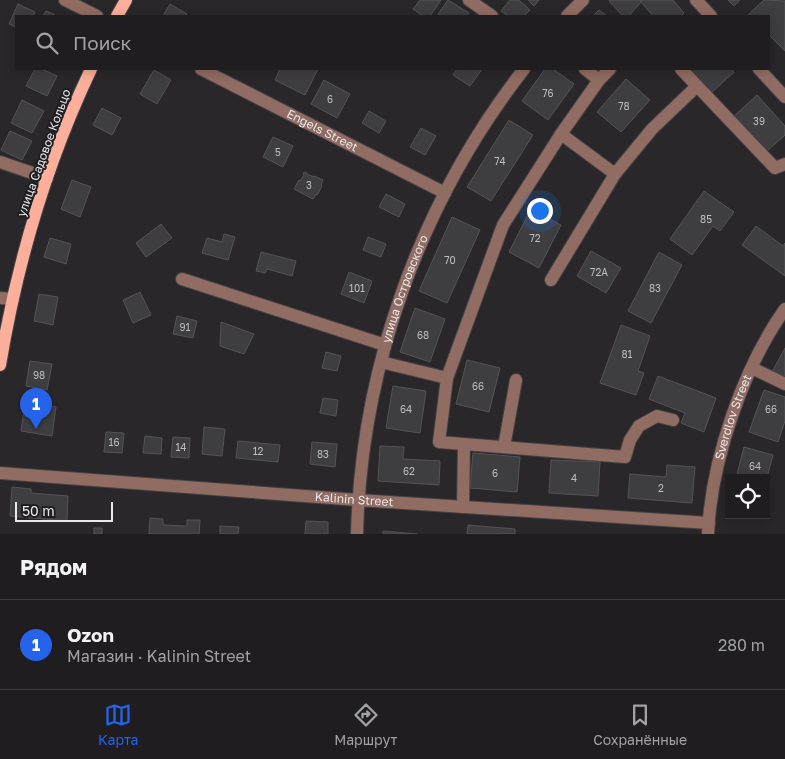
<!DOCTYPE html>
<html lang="ru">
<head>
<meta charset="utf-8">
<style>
	:root { --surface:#1f1d20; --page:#272629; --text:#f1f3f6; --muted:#a1a2a5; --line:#3c3b3e; --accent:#2563eb }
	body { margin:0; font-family:"Golos Text",sans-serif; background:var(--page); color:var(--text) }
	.controls { position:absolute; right:15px; bottom:15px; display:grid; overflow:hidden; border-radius:0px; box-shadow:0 2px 12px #0003 }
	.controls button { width:45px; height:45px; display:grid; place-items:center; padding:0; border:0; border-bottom:1px solid var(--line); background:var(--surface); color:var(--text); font:25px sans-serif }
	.scale { position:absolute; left:15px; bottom:12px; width:98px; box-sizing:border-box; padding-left:5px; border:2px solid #e9e8ea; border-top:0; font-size:14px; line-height:18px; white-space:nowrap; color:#e9e8ea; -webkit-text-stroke:4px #1f1e20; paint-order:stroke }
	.you { position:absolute; left:539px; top:210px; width:18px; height:18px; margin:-12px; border:4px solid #fff; border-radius:50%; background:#1a73e8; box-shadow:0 0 0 8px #1a73e833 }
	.badge { display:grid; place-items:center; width:32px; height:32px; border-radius:50%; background:var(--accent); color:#fff; font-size:16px; font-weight:700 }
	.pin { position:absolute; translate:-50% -41px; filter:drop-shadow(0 1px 2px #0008) }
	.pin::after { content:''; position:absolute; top:26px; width:18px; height:15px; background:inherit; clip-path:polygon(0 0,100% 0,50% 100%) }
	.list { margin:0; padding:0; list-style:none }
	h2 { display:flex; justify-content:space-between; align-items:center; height:65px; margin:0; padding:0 20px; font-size:21px }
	h2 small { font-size:16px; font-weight:400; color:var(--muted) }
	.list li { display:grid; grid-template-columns:32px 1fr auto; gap:15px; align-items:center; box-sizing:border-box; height:90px; padding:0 20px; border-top:1px solid var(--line) }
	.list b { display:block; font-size:19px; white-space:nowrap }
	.list p { margin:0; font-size:16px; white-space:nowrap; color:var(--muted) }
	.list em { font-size:16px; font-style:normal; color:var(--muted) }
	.icon { flex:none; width:28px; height:28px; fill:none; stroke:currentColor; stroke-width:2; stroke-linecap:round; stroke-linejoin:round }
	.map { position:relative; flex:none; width:785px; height:534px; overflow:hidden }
	.search { position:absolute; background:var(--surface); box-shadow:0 2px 12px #0003; left:15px; right:15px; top:15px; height:55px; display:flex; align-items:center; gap:12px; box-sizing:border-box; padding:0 18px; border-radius:0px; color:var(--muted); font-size:19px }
	.sheet { height:155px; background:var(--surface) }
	nav { display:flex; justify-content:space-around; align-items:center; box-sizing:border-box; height:70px; border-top:1px solid var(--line); background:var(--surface); font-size:14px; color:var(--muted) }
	nav a { display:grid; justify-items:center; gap:2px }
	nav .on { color:var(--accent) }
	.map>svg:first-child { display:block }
</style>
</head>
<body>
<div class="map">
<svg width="785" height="534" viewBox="0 0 785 534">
	<rect width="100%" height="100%" fill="#29272a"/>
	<!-- building -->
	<path fill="#3e3e41" stroke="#545457" d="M 420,0 L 441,0 L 430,16 L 423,16 L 413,9 Z
		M 448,0 L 469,13 L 467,16 L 441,16 L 438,14 Z
		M 510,0 L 519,0 L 530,10 L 524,16 L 508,16 L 501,11 Z
		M 528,0 L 539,0 L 534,6 Z
		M 610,0 L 641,0 L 641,2 L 629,16 L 623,16 L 609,1 Z
		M 641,0 L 673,0 L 684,13 L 681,16 L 653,16 L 641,2 Z
		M 728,0 L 740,0 L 734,6 Z
		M 764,0 L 785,1 L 785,51 L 769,35 L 769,16 L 747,16 Z
		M 18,4 L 35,12 L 33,16 L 16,16 L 16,27 L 9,24 Z
		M 170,4 L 187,14 L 185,16 L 163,16 Z
		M 599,10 L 607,16 L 593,16 Z
		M 46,11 L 55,15 L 54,16 L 43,16 Z
		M 35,69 L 42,69 L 57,76 L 47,96 L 26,86 Z
		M 280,69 L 318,69 L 305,95 L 275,80 Z
		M 457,69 L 482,69 L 470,86 L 453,75 Z
		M 545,69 L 553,69 L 574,84 L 548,120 L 522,101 Z
		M 687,69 L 731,69 L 734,72 L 710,94 Z
		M 154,70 L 171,80 L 157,104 L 140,94 Z
		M 626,79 L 650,100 L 621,132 L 597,112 Z
		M 324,80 L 350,94 L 337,118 L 311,104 Z
		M 757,95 L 785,126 L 785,135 L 765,153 L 733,117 Z
		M 22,100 L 44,111 L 32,133 L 11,123 Z
		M 102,108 L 121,118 L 112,135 L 93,125 Z
		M 369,111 L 386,121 L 379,133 L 362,123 Z
		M 509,120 L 533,135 L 491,201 L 467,187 Z
		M 421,128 L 436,136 L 425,155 L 410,147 Z
		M 10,131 L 32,141 L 22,160 L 1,150 Z
		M 273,137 L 293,146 L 283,167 L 263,157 Z
		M 306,172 L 307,174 L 314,177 L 314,176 L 323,180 L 321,185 L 322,186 L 317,195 L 316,194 L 313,199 L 294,189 L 299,180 L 300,181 L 304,175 L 303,173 Z
		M 72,180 L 91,187 L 80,217 L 61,209 Z
		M 704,191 L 734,212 L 720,231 L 713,226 L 692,255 L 670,239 Z
		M 386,194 L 405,204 L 399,217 L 379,207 Z
		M 531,209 L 561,225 L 539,268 L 509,252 Z
		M 452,217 L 480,230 L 447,303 L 419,291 Z
		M 161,224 L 172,238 L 146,257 L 136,243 Z
		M 756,226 L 783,246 L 785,243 L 785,276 L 742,245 Z
		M 224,234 L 235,237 L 228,260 L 202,253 L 207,238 L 222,242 Z
		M 368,237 L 386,244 L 381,257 L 363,250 Z
		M 50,238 L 71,244 L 66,264 L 44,257 Z
		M 591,251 L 621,268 L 606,293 L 577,276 Z
		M 261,252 L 296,261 L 292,276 L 267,269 L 265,273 L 256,271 Z
		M 659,252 L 682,265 L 651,323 L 628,311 Z
		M 349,272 L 372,281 L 364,303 L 341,294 Z
		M 140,292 L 151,315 L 133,323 L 123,300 Z
		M 39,294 L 58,297 L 53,325 L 34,321 Z
		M 415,308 L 445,319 L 430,362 L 400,352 Z
		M 177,316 L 197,321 L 193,338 L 173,334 Z
		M 221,322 L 254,334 L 244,354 L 220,346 Z
		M 621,325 L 650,336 L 638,371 L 644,373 L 636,395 L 600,383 Z
		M 785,348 L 785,379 L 772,372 Z
		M 326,352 L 341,356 L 337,371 L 322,368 Z
		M 467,360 L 500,368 L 489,412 L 456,404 Z
		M 30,361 L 52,364 L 47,390 L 26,386 Z
		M 658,376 L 716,398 L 704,432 L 681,423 L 685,413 L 649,399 Z
		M 393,386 L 426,391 L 420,433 L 386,428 Z
		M 764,390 L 785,397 L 785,421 L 778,442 L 749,432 Z
		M 323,398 L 338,400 L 336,416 L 320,413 Z
		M 25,403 L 56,407 L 52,436 L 21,431 Z
		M 204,427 L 225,429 L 222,456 L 202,454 Z
		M 106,432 L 124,433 L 122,453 L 104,452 Z
		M 145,436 L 162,438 L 161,454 L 143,453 Z
		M 173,437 L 190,438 L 189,458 L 171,457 Z
		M 238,441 L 280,445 L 278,462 L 236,458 Z
		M 312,442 L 337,444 L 335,467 L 310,464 Z
		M 380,446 L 404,447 L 403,459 L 440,461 L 439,485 L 378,481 Z
		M 744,447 L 773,455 L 766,481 L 766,478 L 736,478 Z
		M 473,453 L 520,457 L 517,492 L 470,488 Z
		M 551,460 L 600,462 L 598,496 L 549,493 Z
		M 667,465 L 695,467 L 692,503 L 628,498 L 630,474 L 666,477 Z
		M 12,487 L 31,489 L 31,493 L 68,496 L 67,521 L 10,516 Z
		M 150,518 L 163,519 L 163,525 L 187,526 L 187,520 L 200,520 L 199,534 L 149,534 Z
		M 306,521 L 328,522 L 328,534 L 305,534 Z
		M 468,525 L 515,529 L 515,534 L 467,534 Z
		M 220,526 L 239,527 L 238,534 L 220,534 Z
		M 94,528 L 102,528 L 102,534 L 94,534 Z
		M 383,531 L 417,534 L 383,534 Z"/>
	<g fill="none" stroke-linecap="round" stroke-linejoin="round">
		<!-- minor casing -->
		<g stroke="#444245" stroke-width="14">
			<g id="minor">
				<path d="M 65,0 L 97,16"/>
				<path d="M 469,0 L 492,16"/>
				<path d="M 696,0 L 711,16"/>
				<path d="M 567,16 L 583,0"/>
				<path id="s1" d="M 201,69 L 445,193"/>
				<path d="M 585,69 L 599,80 L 610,69"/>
				<path d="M 681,69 L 775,168 L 785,164"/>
				<path d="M 759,69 L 785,97"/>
				<path d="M 599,80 L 561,134 L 503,225 L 447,378 L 439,442 L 625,457 L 630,440 L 639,426 L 657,416 L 673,420"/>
				<path d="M 561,134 L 615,174"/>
				<path d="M 0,162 L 47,178"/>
				<path d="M 182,279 L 385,345"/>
				<path d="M 551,280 L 615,174 L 652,129 L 697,86"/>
				<path d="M 0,298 L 13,299"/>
				<path d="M 381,362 L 447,378"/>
				<path d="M 752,368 L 785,384"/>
				<path d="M 504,447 L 516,380"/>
				<path id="s2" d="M 0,473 L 358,500 L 709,523"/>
				<path d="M 463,507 L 464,444"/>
				<path id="s3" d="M 357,534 C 361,367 421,201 524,69"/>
				<path id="s4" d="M 708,534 C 711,461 743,368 785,309"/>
			</g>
		</g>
		<!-- major casing -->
		<g stroke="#444245" stroke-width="14">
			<path id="major" d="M 117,16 L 126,0
				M 0,365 C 17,263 47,162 91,69"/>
		</g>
		<!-- minor -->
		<use href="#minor" stroke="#916c63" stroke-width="12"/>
		<!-- major -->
		<use href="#major" stroke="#fcb09c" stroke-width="12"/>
	</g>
	<g text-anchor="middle" stroke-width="4" stroke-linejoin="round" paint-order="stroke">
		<!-- number labels -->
		<g font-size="10" fill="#bebec0">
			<text x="548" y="97">76</text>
			<text x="330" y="103">6</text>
			<text x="624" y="110">78</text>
			<text x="759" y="125">39</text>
			<text x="278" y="156">5</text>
			<text x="500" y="165">74</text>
			<text x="309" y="189">3</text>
			<text x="706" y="223">85</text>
			<text x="535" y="242">72</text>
			<text x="450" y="264">70</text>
			<text x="599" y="276">72А</text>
			<text x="357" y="292">101</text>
			<text x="655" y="292">83</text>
			<text x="185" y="331">91</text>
			<text x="423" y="339">68</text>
			<text x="627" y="358">81</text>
			<text x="39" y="379">98</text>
			<text x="478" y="390">66</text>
			<text x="406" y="413">64</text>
			<text x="771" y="413">66</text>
			<text x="114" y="446">16</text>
			<text x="181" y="451">14</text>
			<text x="258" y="455">12</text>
			<text x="323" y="458">83</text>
			<text x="755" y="470">64</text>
			<text x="409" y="475">62</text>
			<text x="495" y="477">6</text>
			<text x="574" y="482">4</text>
			<text x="661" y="492">2</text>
		</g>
		<!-- street labels -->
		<g font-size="12" fill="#e9e8ea" stroke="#1f1e20">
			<text dy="4" stroke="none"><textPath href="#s1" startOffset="136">Engels Street</textPath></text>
			<text transform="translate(44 153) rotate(-70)" y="4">улица Садовое Кольцо</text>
			<text dy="4" stroke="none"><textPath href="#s3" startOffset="251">улица Островского</textPath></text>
			<text dy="4" stroke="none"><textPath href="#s4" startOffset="120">Sverdlov Street</textPath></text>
			<text dy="4" stroke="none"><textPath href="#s2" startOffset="355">Kalinin Street</textPath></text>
		</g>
	</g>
</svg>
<div class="controls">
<button><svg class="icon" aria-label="locate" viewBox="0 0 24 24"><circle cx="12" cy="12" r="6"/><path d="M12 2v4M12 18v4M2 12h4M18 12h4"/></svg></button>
</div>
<div class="scale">50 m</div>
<div class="you"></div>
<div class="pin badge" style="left:36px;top:429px">1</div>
<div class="search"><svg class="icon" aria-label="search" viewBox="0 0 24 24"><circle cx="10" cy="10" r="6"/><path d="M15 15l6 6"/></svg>Поиск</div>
</div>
<section class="sheet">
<h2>Рядом<small></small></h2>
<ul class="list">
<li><span class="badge">1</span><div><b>Ozon</b><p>Магазин · Kalinin Street</p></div><em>280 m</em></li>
</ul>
</section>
<nav>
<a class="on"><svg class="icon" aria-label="map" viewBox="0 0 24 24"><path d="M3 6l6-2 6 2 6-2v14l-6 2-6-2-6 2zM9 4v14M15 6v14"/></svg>Карта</a>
<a><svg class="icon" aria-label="directions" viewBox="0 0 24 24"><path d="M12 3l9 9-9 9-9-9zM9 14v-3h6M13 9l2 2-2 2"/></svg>Маршрут</a>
<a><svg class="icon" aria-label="saved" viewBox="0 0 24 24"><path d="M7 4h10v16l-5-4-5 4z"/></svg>Сохранённые</a>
</nav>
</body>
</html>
